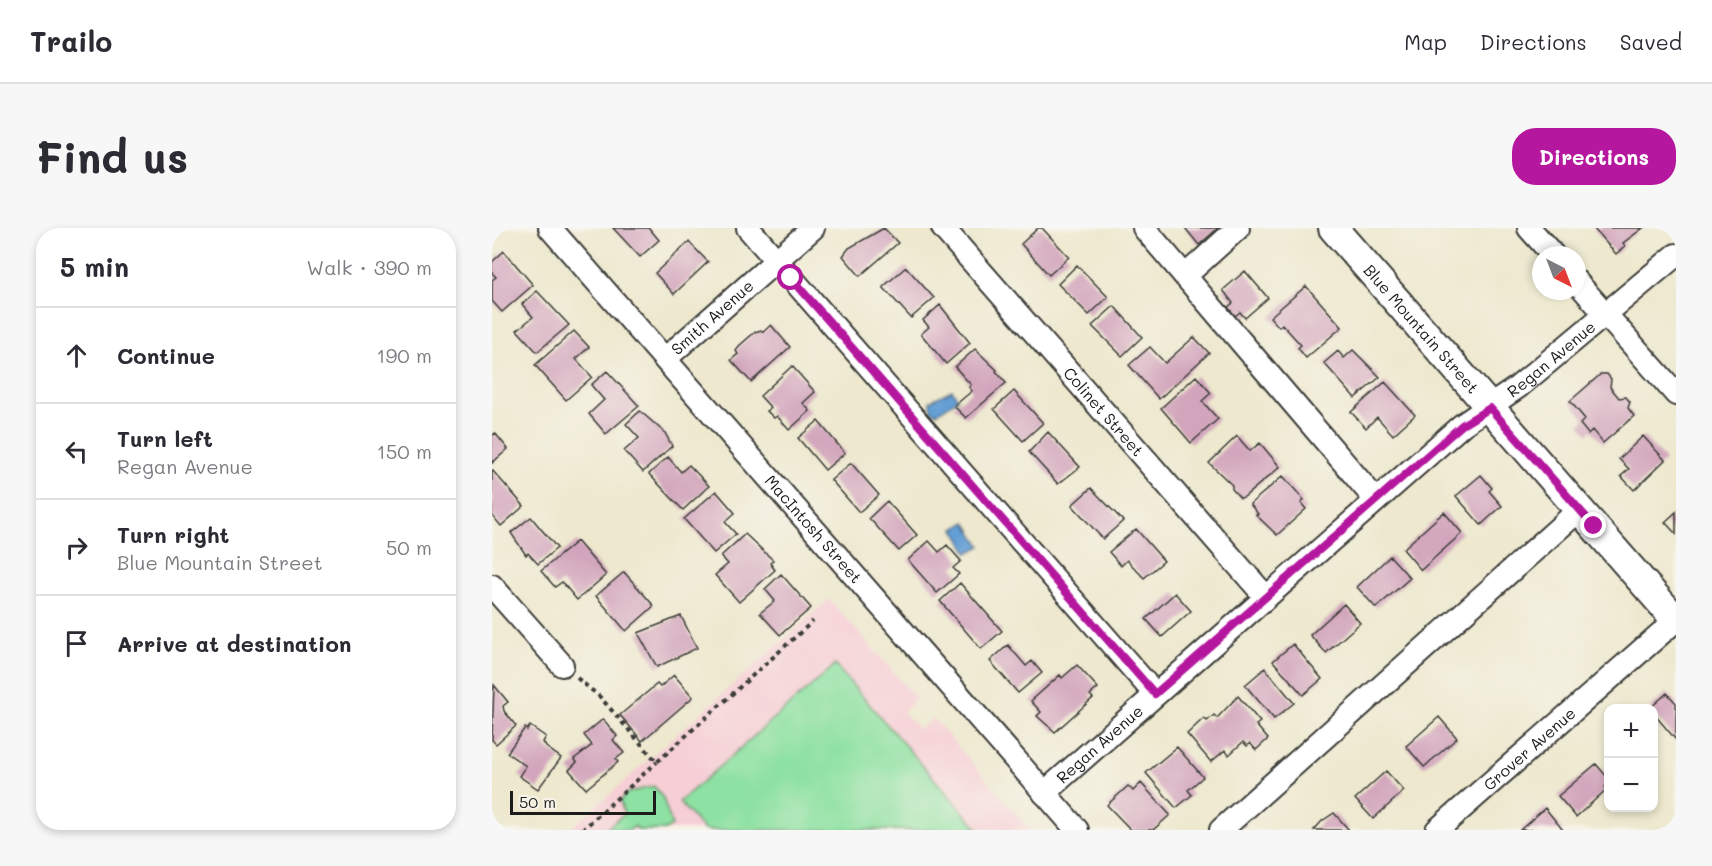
<!DOCTYPE html>
<html lang="en">
<head>
<meta charset="utf-8">
<style>
	:root { --surface:#fff; --page:#f7f7f7; --text:#2b2b33; --muted:#7c7c81; --line:#e1e1e2; --accent:#b5179e }
	body { margin:0; font-family:Mali,sans-serif; background:var(--page); color:var(--text) }
	.controls { position:absolute; right:18px; bottom:18px; display:grid; overflow:hidden; border-radius:12px; box-shadow:0 3px 9px #0003 }
	.controls button { width:54px; height:54px; display:grid; place-items:center; padding:0; border:0; border-bottom:2px solid var(--line); background:var(--surface); color:var(--text); font:30px sans-serif }
	.compass { position:absolute; left:1040px; top:18px; width:54px; height:54px; border-radius:50%; background:var(--surface); box-shadow:0 3px 9px #0003; rotate:138deg }
	.scale { position:absolute; left:18px; bottom:15px; width:146px; box-sizing:border-box; padding-left:6px; border:3px solid #1c1c1c; border-top:0; font-size:16px; line-height:21px; white-space:nowrap; color:#1c1c1c; -webkit-text-stroke:4px #f7f3e8; paint-order:stroke }
	.stop { position:absolute; width:18px; height:18px; margin:-14px; border:4px solid #b5179e; border-radius:50%; background:#fff }
	.stop.end { background:#b5179e; border-color:#fff; box-shadow:0 2px 6px #0008 }
	.list { margin:0; padding:0; list-style:none }
	h2 { display:flex; justify-content:space-between; align-items:center; height:78px; margin:0; padding:0 24px; font-size:26px }
	h2 small { font-size:20px; font-weight:400; color:var(--muted) }
	.list li { display:grid; grid-template-columns:39px 1fr auto; gap:18px; align-items:center; box-sizing:border-box; height:96px; padding:0 24px; border-top:2px solid var(--line) }
	.list b { display:block; font-size:22px; white-space:nowrap }
	.list p { margin:0; font-size:20px; white-space:nowrap; color:var(--muted) }
	.list em { font-size:20px; font-style:normal; color:var(--muted) }
	.icon { flex:none; width:33px; height:33px; fill:none; stroke:currentColor; stroke-width:2; stroke-linecap:round; stroke-linejoin:round }
	.map { position:relative; flex:none; width:1184px; height:602px; overflow:hidden; border-radius:24px }
	header { display:flex; align-items:center; gap:36px; box-sizing:border-box; height:84px; padding:0 30px; background:var(--surface); border-bottom:2px solid var(--line) }
	header strong { font-size:28px }
	nav { display:flex; gap:33px; margin-inline-start:auto; font-size:21px }
	.intro { display:flex; align-items:center; justify-content:space-between; box-sizing:border-box; height:144px; padding:0 36px }
	h1 { margin:0; font-size:42px }
	.button { padding:15px 27px; border-radius:24px; background:var(--accent); color:#fff; font-size:21px; font-weight:700 }
	main { display:flex; gap:36px; padding:0 36px }
	aside { flex:1; background:var(--surface); border-radius:24px; box-shadow:0 3px 9px #0003 }
	.map>svg:first-child { display:block }
</style>
</head>
<body>
<header>
<strong>Trailo</strong>
<nav><a>Map</a><a>Directions</a><a>Saved</a></nav>
</header>
<div class="intro"><h1>Find us</h1><a class="button">Directions</a></div>
<main>
<aside>
<h2>5 min<small>Walk · 390 m</small></h2>
<ul class="list">
<li><svg class="icon" aria-label="ahead" viewBox="0 0 24 24"><path d="M12 20V5M6 11l6-6 6 6"/></svg><div><b>Continue</b></div><em>190 m</em></li>
<li><svg class="icon" aria-label="left" viewBox="0 0 24 24"><path d="M17 20v-9H6M10 6l-5 5 5 5"/></svg><div><b>Turn left</b><p>Regan Avenue</p></div><em>150 m</em></li>
<li><svg class="icon" aria-label="right" viewBox="0 0 24 24"><path d="M7 20v-9h11M14 6l5 5-5 5"/></svg><div><b>Turn right</b><p>Blue Mountain Street</p></div><em>50 m</em></li>
<li><svg class="icon" aria-label="arrive" viewBox="0 0 24 24"><path d="M6 21V4h12l-3 4 3 4H6"/></svg><div><b>Arrive at destination</b></div></li>
</ul>
</aside>
<div class="map">
<svg width="1184" height="602" viewBox="0 0 1184 602">
	<rect width="100%" height="100%" fill="#f7f3e8"/>
	<filter id="ink" filterUnits="userSpaceOnUse"><feTurbulence type="fractalNoise" baseFrequency=".0167" numOctaves="2"/><feDisplacementMap in="SourceGraphic" scale="12" xChannelSelector="R" yChannelSelector="G"/><feConvolveMatrix kernelMatrix="1 2 1 2 8 2 1 2 1" color-interpolation-filters="sRGB"/></filter>
	<filter id="wash" filterUnits="userSpaceOnUse"><feTurbulence type="fractalNoise" baseFrequency=".008" numOctaves="4" result="noise"/><feDisplacementMap in="SourceGraphic" scale="24" xChannelSelector="R" yChannelSelector="G"/><feGaussianBlur stdDeviation="1.35" result="paint"/><feColorMatrix in="noise" values="0 0 0 0 0 0 0 0 0 0 0 0 0 0 0 0 0 1.4 0 .05"/><feComposite in="paint" operator="in"/></filter>
	<g filter="url(#wash)">
		<rect width="100%" height="100%" fill="#ede8ce"/>
		<!-- built -->
		<path fill="#f6cfd6" d="M 337,371 L 425,471 L 411,484 L 427,501 L 441,490 L 539,602 L 77,602 Z"/>
		<!-- green -->
		<path fill="#8de1a2" stroke="#547e5f" stroke-width="1.5" d="M 343,437 L 487,602 L 212,602 L 187,574 Z
			M 162,558 L 171,570 L 180,598 L 173,602 L 146,602 L 143,598 L 138,602 L 113,602 L 132,586 L 128,573 L 135,565 Z"/>
		<!-- water -->
		<path fill="#639fd4" stroke="#405e78" stroke-width="1.5" d="M 460,162 L 466,171 L 445,185 L 439,183 L 438,173 Z
			M 474,294 L 489,318 L 476,325 L 462,301 Z"/>
		<g id="blocks">
			<!-- building -->
			<path fill="#d2a5bc" d="M 121,0 L 157,0 L 167,12 L 148,29 Z
				M 392,0 L 406,15 L 368,48 L 351,28 L 357,20 Z
				M 546,0 L 550,0 L 577,29 L 557,47 L 529,16 Z
				M 693,0 L 726,0 L 707,17 Z
				M 1101,0 L 1151,0 L 1131,15 L 1133,18 L 1124,26 Z
				M 197,14 L 216,34 L 182,66 L 163,45 Z
				M 12,23 L 41,57 L 10,84 L 0,73 L 0,52 L 4,49 L 0,45 L 0,34 Z
				M 585,37 L 616,69 L 597,87 L 566,56 Z
				M 414,39 L 442,70 L 419,90 L 391,59 Z
				M 753,43 L 776,70 L 753,90 L 748,84 L 743,88 L 736,79 L 741,75 L 731,62 Z
				M 814,58 L 850,99 L 814,130 L 806,120 L 809,117 L 790,96 L 787,99 L 778,89 Z
				M 45,63 L 77,97 L 45,124 L 25,102 L 41,89 L 30,76 Z
				M 448,77 L 478,115 L 454,136 L 429,106 L 437,99 L 431,92 Z
				M 622,78 L 650,109 L 630,128 L 600,98 Z
				M 279,97 L 298,119 L 259,154 L 239,132 L 246,126 L 244,123 L 247,118 L 263,104 L 269,102 L 271,104 Z
				M 82,103 L 97,119 L 84,131 L 100,149 L 74,172 L 43,137 Z
				M 702,109 L 717,125 L 667,171 L 637,137 L 658,119 L 673,135 Z
				M 483,121 L 505,142 L 504,143 L 514,155 L 474,190 L 462,178 L 480,163 L 477,159 L 479,157 L 463,139 Z
				M 861,122 L 888,149 L 863,170 L 832,135 L 846,123 L 852,130 Z
				M 300,138 L 323,164 L 311,175 L 318,183 L 297,202 L 285,188 L 282,190 L 275,183 L 279,180 L 268,168 Z
				M 115,143 L 147,178 L 114,206 L 97,186 L 112,172 L 99,157 Z
				M 1109,146 L 1115,146 L 1119,151 L 1118,159 L 1127,170 L 1134,169 L 1138,174 L 1136,180 L 1142,188 L 1111,215 L 1100,202 L 1096,206 L 1088,196 L 1093,191 L 1078,173 Z
				M 704,148 L 719,165 L 710,173 L 726,191 L 699,215 L 669,180 Z
				M 893,154 L 923,187 L 901,207 L 885,189 L 874,200 L 859,184 Z
				M 522,163 L 551,195 L 531,213 L 502,181 Z
				M 148,183 L 173,205 L 180,218 L 151,244 L 132,223 L 147,210 L 134,196 Z
				M 326,193 L 353,225 L 333,242 L 306,210 Z
				M 556,204 L 588,239 L 566,256 L 537,224 Z
				M 3,205 L 16,221 L 0,235 L 0,208 Z
				M 745,208 L 758,223 L 768,215 L 788,239 L 752,269 L 748,270 L 740,261 L 740,257 L 717,235 Z
				M 1151,208 L 1173,232 L 1142,262 L 1129,248 L 1137,241 L 1127,231 Z
				M 176,229 L 189,244 L 197,237 L 217,258 L 191,282 L 157,246 Z
				M 359,235 L 387,267 L 367,284 L 339,252 Z
				M 0,242 L 32,278 L 9,298 L 0,287 Z
				M 989,247 L 1000,260 L 997,263 L 1010,278 L 989,297 L 964,268 Z
				M 791,248 L 812,272 L 809,275 L 814,281 L 785,307 L 764,287 L 766,286 L 758,276 Z
				M 599,260 L 631,293 L 611,311 L 580,277 Z
				M 224,263 L 243,285 L 233,294 L 244,306 L 222,325 L 192,291 Z
				M 395,273 L 425,307 L 407,323 L 377,290 Z
				M 952,284 L 970,305 L 929,342 L 911,321 Z
				M 1184,284 L 1184,306 L 1173,294 Z
				M 39,289 L 65,320 L 46,336 L 36,325 L 34,327 L 19,305 Z
				M 644,301 L 672,333 L 652,350 L 635,332 L 629,338 L 617,324 Z
				M 253,306 L 281,332 L 278,335 L 283,342 L 247,374 L 223,347 L 236,336 L 229,328 Z
				M 85,313 L 114,347 L 85,372 L 70,354 L 63,359 L 49,343 Z
				M 437,313 L 447,324 L 455,317 L 469,333 L 461,340 L 467,346 L 445,365 L 416,332 Z
				M 898,328 L 918,350 L 884,380 L 865,359 Z
				M 132,344 L 162,378 L 134,403 L 104,368 Z
				M 289,346 L 319,380 L 288,407 L 268,385 L 283,373 L 273,361 Z
				M 468,355 L 510,403 L 489,421 L 448,373 Z
				M 683,365 L 699,383 L 670,409 L 654,391 Z
				M 852,376 L 868,395 L 834,425 L 818,407 Z
				M 189,388 L 205,420 L 165,439 L 146,405 Z
				M 801,416 L 830,451 L 811,467 L 781,433 Z
				M 516,417 L 534,438 L 540,433 L 550,445 L 526,465 L 498,433 Z
				M 585,437 L 606,460 L 598,467 L 601,470 L 563,504 L 545,488 L 549,484 L 539,473 L 568,447 L 570,450 Z
				M 773,440 L 802,475 L 782,491 L 753,457 Z
				M 182,447 L 201,469 L 150,513 L 128,487 L 165,456 L 168,459 Z
				M 2,457 L 16,474 L 11,478 L 12,483 L 24,498 L 4,516 L 0,512 Z
				M 1175,465 L 1184,475 L 1184,512 L 1162,486 L 1162,481 L 1157,481 Z
				M 746,468 L 768,494 L 764,497 L 776,511 L 764,522 L 758,515 L 755,518 L 751,514 L 737,527 L 733,522 L 719,534 L 695,506 L 712,490 L 715,493 L 722,487 L 725,490 Z
				M 947,489 L 965,510 L 932,539 L 914,518 Z
				M 111,491 L 125,508 L 121,512 L 132,525 L 124,531 L 126,534 L 94,561 L 77,542 L 85,534 L 82,531 L 100,517 L 92,507 Z
				M 38,498 L 54,509 L 51,514 L 54,519 L 69,530 L 46,561 L 27,548 L 34,538 L 15,525 L 33,500 L 35,502 Z
				M 685,519 L 711,549 L 696,562 L 700,567 L 684,580 L 654,545 Z
				M 1104,536 L 1116,550 L 1116,556 L 1113,559 L 1115,561 L 1084,589 L 1066,568 Z
				M 894,543 L 912,563 L 881,591 L 863,571 Z
				M 649,555 L 678,587 L 661,602 L 639,602 L 615,577 L 636,558 L 641,563 Z
				M 1053,580 L 1071,602 L 1028,602 Z
				M 842,585 L 857,602 L 822,602 L 830,593 Z"/>
		</g>
	</g>
	<g filter="url(#ink)">
		<use href="#blocks" fill-opacity="0" stroke="#3b3b37" stroke-width="1.5"/>
		<g fill="none" stroke-linecap="round" stroke-linejoin="round">
			<!-- minor casing -->
			<g stroke="#3b3b37" stroke-width="26">
				<g id="minor">
					<path id="s1" d="M 58,0 L 585,602"/>
					<path d="M 256,0 L 663,466"/>
					<path id="s2" d="M 451,0 L 773,368"/>
					<path d="M 652,0 L 883,271"/>
					<path d="M 1037,0 L 1061,27"/>
					<path d="M 693,48 L 746,0"/>
					<path d="M 1085,54 L 1184,166"/>
					<path id="s3" d="M 173,131 L 321,0"/>
					<path d="M 0,358 L 70,437"/>
					<path id="s4" d="M 552,565 L 970,197 L 1026,159 L 1184,27"/>
					<path d="M 729,602 L 1087,282"/>
					<path id="s5" d="M 945,602 L 1184,392"/>
				</g>
			</g>
			<!-- major casing -->
			<g stroke="#3b3b37" stroke-width="32">
				<g id="major">
					<path id="s6" d="M 841,0 L 1184,392"/>
				</g>
			</g>
			<!-- path -->
			<path stroke="#3b3b37" stroke-width="4" stroke-dasharray="4.5 4.5" stroke-linecap="butt" d="M 85,450 L 108,469 L 165,534 L 321,393
				M 90,602 L 165,534"/>
			<!-- minor -->
			<use href="#minor" stroke="#fff" stroke-width="22"/>
			<!-- major -->
			<use href="#major" stroke="#fff" stroke-width="28"/>
		</g>
	</g>
	<g fill="none" stroke-linecap="round" stroke-linejoin="round" filter="url(#ink)">
		<!-- route -->
		<path stroke="#b5179e" stroke-width="8" d="M 299,50 L 663,466 L 970,197 L 998,180 L 1102,298"/>
	</g>
	<g text-anchor="middle" stroke-width="5" stroke-linejoin="round" paint-order="stroke">
		<!-- street labels -->
		<g font-size="16" fill="#1c1c1c" stroke="#f7f3e8">
			<text dy="6" stroke="none"><textPath href="#s3" startOffset="63">Smith Avenue</textPath></text>
			<text dy="6" stroke="none"><textPath href="#s6" startOffset="134">Blue Mountain Street</textPath></text>
			<text dy="6" stroke="none"><textPath href="#s4" startOffset="668">Regan Avenue</textPath></text>
			<text dy="6" stroke="none"><textPath href="#s2" startOffset="244">Colinet Street</textPath></text>
			<text dy="6" stroke="none"><textPath href="#s1" startOffset="400">MacIntosh Street</textPath></text>
			<text dy="6" stroke="none"><textPath href="#s4" startOffset="74">Regan Avenue</textPath></text>
			<text dy="6" stroke="none"><textPath href="#s5" startOffset="123">Grover Avenue</textPath></text>
		</g>
	</g>
</svg>
<div class="controls">
<button>+</button>
<button>−</button>
</div>
<svg class="compass" viewBox="-18 -18 36 36"><path d="M0-13l5 13h-10z" fill="#e53935"/><path d="M0 13l5-13h-10z" fill="#7c7c81"/></svg>
<div class="scale">50 m</div>
<div class="stop" style="left:299px;top:50px"></div>
<div class="stop end" style="left:1102px;top:298px"></div>
</div>
</main>
</body>
</html>
